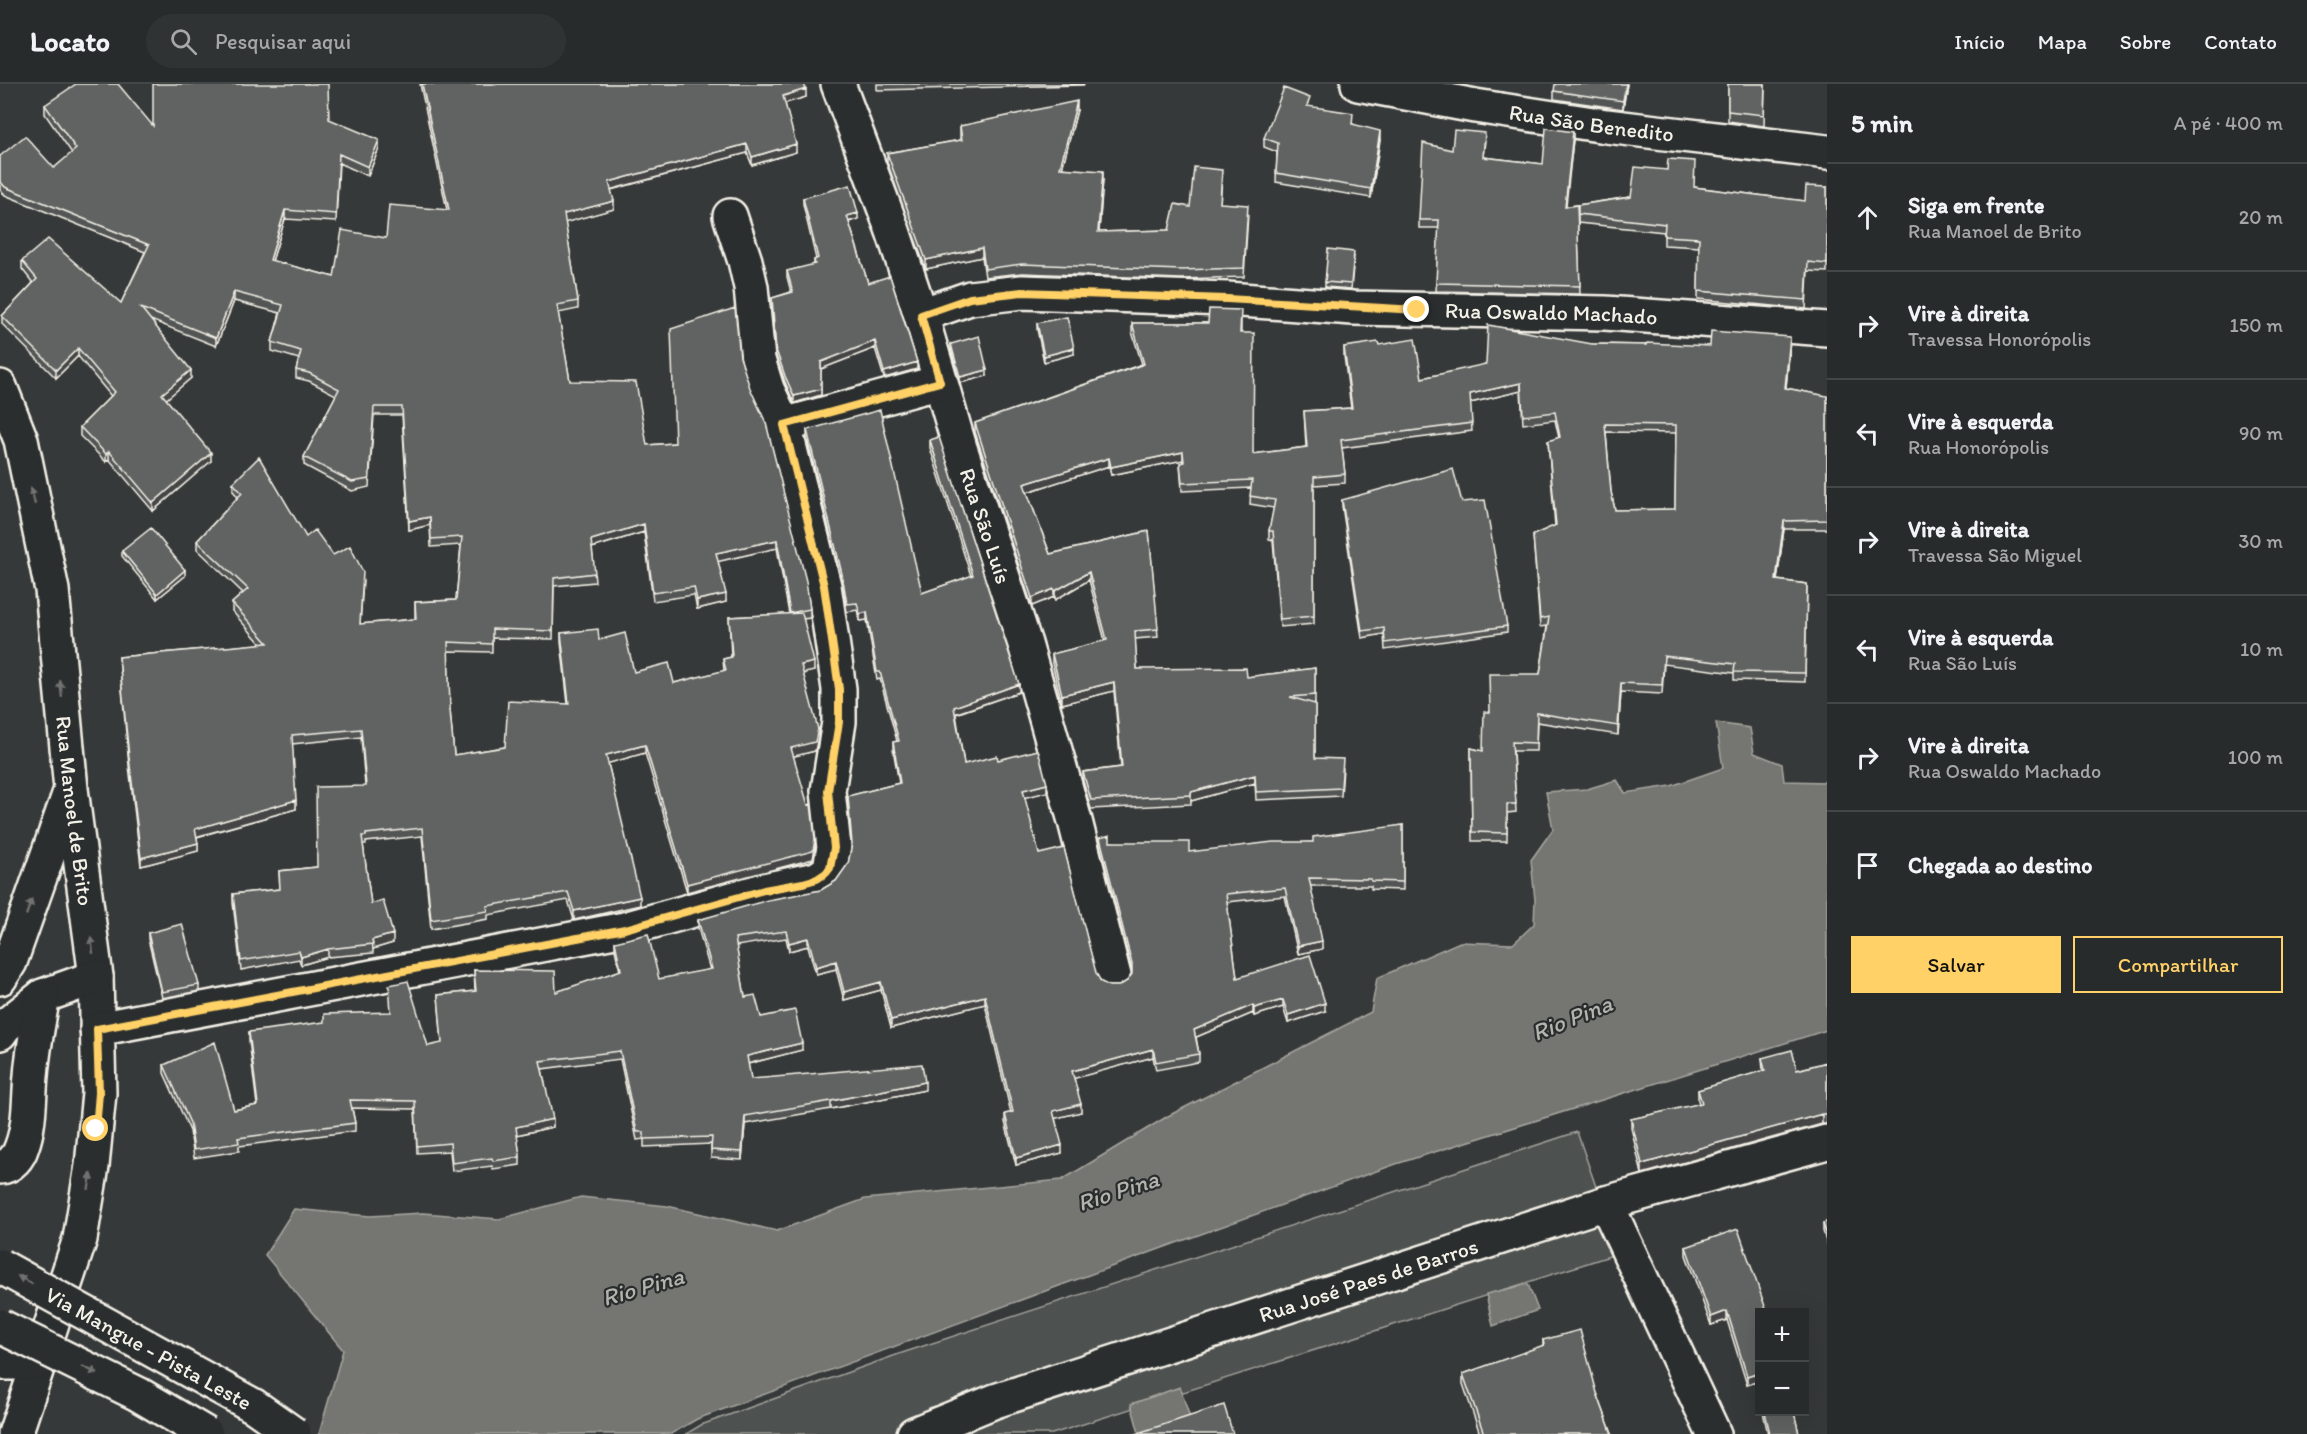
<!DOCTYPE html>
<html lang="pt">
<head>
<meta charset="utf-8">
<style>
	:root { --surface:#282b2b; --page:#303333; --text:#f1f3f6; --muted:#a5a7a9; --line:#444747; --accent:#ffd166 }
	body { margin:0; font-family:Itim,sans-serif; background:var(--page); color:var(--text) }
	.controls { position:absolute; right:18px; bottom:18px; display:grid; overflow:hidden; border-radius:0px; box-shadow:0 6px 24px #0002 }
	.controls button { width:54px; height:54px; display:grid; place-items:center; padding:0; border:0; border-bottom:2px solid var(--line); background:var(--surface); color:var(--text); font:30px sans-serif }
	.stop { position:absolute; width:18px; height:18px; margin:-14px; border:4px solid #ffd166; border-radius:50%; background:#fff }
	.stop.end { background:#ffd166; border-color:#fff; box-shadow:0 2px 6px #0008 }
	.list { margin:0; padding:0; list-style:none }
	h2 { display:flex; justify-content:space-between; align-items:center; height:78px; margin:0; padding:0 24px; font-size:26px }
	h2 small { font-size:20px; font-weight:400; color:var(--muted) }
	.list li { display:grid; grid-template-columns:39px 1fr auto; gap:18px; align-items:center; box-sizing:border-box; height:108px; padding:0 24px; border-top:2px solid var(--line) }
	.list b { display:block; font-size:22px; white-space:nowrap }
	.list p { margin:0; font-size:20px; white-space:nowrap; color:var(--muted) }
	.list em { font-size:20px; font-style:normal; color:var(--muted) }
	.actions { display:flex; gap:12px; padding:18px 24px }
	.actions a { flex:1; padding:14px 0; border:2px solid var(--accent); border-radius:0px; text-align:center; font-size:21px; color:var(--accent) }
	.actions .main { background:var(--accent); color:#111 }
	.icon { flex:none; width:33px; height:33px; fill:none; stroke:currentColor; stroke-width:2; stroke-linecap:round; stroke-linejoin:round }
	.map { position:relative; flex:none; width:1827px; height:1350px; overflow:hidden }
	header { display:flex; align-items:center; gap:36px; box-sizing:border-box; height:84px; padding:0 30px; background:var(--surface); border-bottom:2px solid var(--line) }
	header strong { font-size:28px }
	nav { display:flex; gap:33px; margin-inline-start:auto; font-size:21px }
	.search { width:420px; height:54px; background:var(--page); display:flex; align-items:center; gap:15px; box-sizing:border-box; padding:0 21px; border-radius:33px; color:var(--muted); font-size:22px }
	main { display:flex }
	aside { flex:1; background:var(--surface) }
	.map>svg:first-child { display:block }
</style>
</head>
<body>
<header>
<strong>Locato</strong>
<div class="search"><svg class="icon" aria-label="search" viewBox="0 0 24 24"><circle cx="10" cy="10" r="6"/><path d="M15 15l6 6"/></svg>Pesquisar aqui</div>
<nav><a>Início</a><a>Mapa</a><a>Sobre</a><a>Contato</a></nav>
</header>
<main>
<div class="map">
<svg width="1827" height="1350" viewBox="0 0 1827 1350">
	<rect width="100%" height="100%" fill="#363939"/>
	<filter id="ink" filterUnits="userSpaceOnUse"><feTurbulence type="fractalNoise" baseFrequency=".0167" numOctaves="2"/><feDisplacementMap in="SourceGraphic" scale="12" xChannelSelector="R" yChannelSelector="G"/><feConvolveMatrix kernelMatrix="1 2 1 2 8 2 1 2 1" color-interpolation-filters="sRGB"/></filter>
	<g filter="url(#ink)">
		<!-- green -->
		<path fill="#4e514f" stroke="#a1a19c" stroke-width="1.5" d="M 1577,1048 L 1619,1169 L 1052,1350 L 686,1350 L 701,1341 L 899,1270 Z"/>
		<!-- water -->
		<path fill="#757572" stroke="#a8a7a1" stroke-width="1.5" d="M 1716,639 L 1750,644 L 1754,669 L 1782,680 L 1784,697 L 1827,698 L 1827,946 L 1396,1080 L 1165,1163 L 697,1335 L 671,1350 L 319,1350 L 343,1266 L 265,1171 L 294,1125 L 370,1132 L 423,1129 L 499,1135 L 581,1113 L 667,1122 L 777,1147 L 865,1115 L 1062,1096 L 1168,1032 L 1371,928 L 1377,894 L 1460,858 L 1513,860 L 1534,840 L 1535,816 L 1531,776 L 1553,745 L 1546,708 L 1587,705 L 1617,696 L 1625,709 L 1671,702 L 1723,684 Z
			M 1528,1200 L 1538,1226 L 1493,1242 L 1486,1210 Z
			M 1180,1303 L 1190,1334 L 1139,1349 L 1131,1320 Z"/>
		<g fill="none" stroke-linecap="round" stroke-linejoin="round">
			<!-- minor casing -->
			<g stroke="#f4f1e8" stroke-width="38">
				<g id="minor">
					<path id="s1" d="M 838,0 L 893,147 L 921,231 L 960,364 L 1025,560 L 1075,737 L 1114,892"/>
					<path id="s2" d="M 1358,0 L 1475,22 L 1606,42 L 1827,68"/>
					<path id="s3" d="M 921,231 L 970,214 L 1022,208 L 1227,215 L 1353,224 L 1605,229 L 1827,245"/>
					<path id="s4" d="M 0,303 L 21,356 L 52,506 L 71,705 L 96,893 L 99,1009 L 92,1082 L 80,1155 L 15,1350"/>
					<path d="M 784,341 L 940,298"/>
					<path d="M 0,894 L 10,878 L 69,711"/>
					<path d="M 97,945 L 625,845 L 764,806 L 817,795 L 826,789 L 830,784 L 834,764 L 828,707 L 839,638 L 839,605 L 824,502 L 784,341 L 767,305 L 758,276 L 751,203 L 745,177 L 730,132"/>
					<path d="M 0,949 L 5,942 L 43,912 L 96,893"/>
					<path d="M 0,1083 C 11,1083 19,1072 22,1062 C 30,1040 29,1014 31,992 C 33,965 38,939 43,912"/>
					<path d="M 1606,1119 L 1714,1350"/>
					<path d="M 0,1279 L 38,1279"/>
					<path id="s5" d="M 914,1350 L 995,1317 L 1606,1119 L 1827,1058"/>
				</g>
			</g>
			<!-- minor -->
			<use href="#minor" stroke="#2a2d2e" stroke-width="33"/>
			<!-- major-bridge casing -->
			<g stroke="#f4f1e8" stroke-width="38" stroke-linecap="butt">
				<g id="major-bridge">
					<path id="s6" d="M 0,1182 L 254,1322 L 294,1350"/>
					<path d="M 0,1242 L 138,1310 L 206,1350"/>
				</g>
			</g>
			<!-- major-bridge -->
			<use href="#major-bridge" stroke="#2a2d2e" stroke-width="33"/>
		</g>
		<!-- wall -->
		<path fill="#535554" stroke="#f4f1e8" stroke-width="1.5" fill-rule="evenodd" d="M 420,0 L 804,0 L 806,13 L 785,19 L 796,68 L 752,81 L 747,69 L 611,106 L 614,125 L 565,138 L 578,217 L 578,225 L 558,229 L 570,297 L 647,361 L 675,359 L 740,273 L 810,525 L 810,534 L 803,535 L 814,587 L 803,589 L 818,653 L 815,667 L 793,672 L 815,763 L 813,775 L 687,808 L 645,669 L 608,679 L 640,821 L 574,836 L 568,816 L 488,831 L 488,835 L 431,845 L 422,752 L 366,758 L 366,760 L 363,760 L 371,820 L 393,859 L 373,865 L 373,869 L 328,873 L 301,881 L 299,875 L 241,886 L 233,819 L 233,810 L 280,805 L 279,787 L 317,783 L 365,702 L 361,653 L 292,660 L 296,725 L 197,753 L 198,767 L 141,782 L 129,682 L 119,573 L 261,560 L 232,527 L 232,519 L 243,509 L 197,465 L 197,457 L 238,413 L 233,407 L 233,399 L 306,453 L 333,471 L 363,497 L 360,540 L 415,535 L 415,518 L 456,516 L 461,461 L 431,463 L 430,441 L 409,446 L 402,331 L 374,331 L 369,403 L 352,407 L 304,381 L 304,373 L 336,311 L 309,297 L 296,294 L 296,286 L 299,275 L 272,267 L 272,258 L 280,229 L 234,217 L 216,262 L 151,236 L 191,294 L 166,315 L 211,377 L 153,427 L 109,375 L 106,378 L 80,352 L 80,343 L 111,312 L 78,272 L 56,294 L 2,240 L 2,232 L 33,199 L 22,185 L 22,177 L 121,219 L 145,168 L 5,111 L 0,106 L 0,72 L 54,84 L 72,69 L 45,30 L 45,21 L 153,42 L 329,35 L 379,64 L 368,92 L 339,79 L 336,138 L 285,135 L 272,177 L 334,193 L 386,154 L 447,126 ZM 644,448 L 653,517 L 694,511 L 697,525 L 726,518 L 718,477 L 777,464 L 789,530 L 729,533 L 731,573 L 723,575 L 724,587 L 674,599 L 634,588 L 599,556 L 561,549 L 561,558 L 568,620 L 505,663 L 454,671 L 450,626 L 448,567 L 492,568 L 492,554 L 553,555 L 554,502 L 595,498 L 592,464 Z
			M 877,0 L 1084,0 L 1084,1 L 877,6 Z
			M 1627,0 L 1623,25 L 1554,15 L 1554,7 Z
			M 1728,0 L 1765,0 L 1764,42 L 1728,37 Z
			M 1310,23 L 1353,40 L 1380,56 L 1371,114 L 1276,98 L 1277,68 L 1264,63 L 1264,54 Z
			M 1077,26 L 1062,84 L 1103,95 L 1099,148 L 1169,146 L 1190,123 L 1222,95 L 1220,120 L 1248,130 L 1244,193 L 1181,195 L 1022,189 L 985,193 L 982,173 L 926,185 L 887,78 L 887,69 L 960,56 L 960,42 Z
			M 1573,56 L 1565,123 L 1577,121 L 1580,210 L 1436,207 L 1439,144 L 1419,144 L 1419,136 L 1452,66 L 1485,57 L 1483,73 L 1543,80 Z
			M 1694,103 L 1805,117 L 1827,103 L 1827,188 L 1808,187 L 1806,225 L 1698,215 L 1699,163 L 1664,161 L 1664,148 L 1578,139 L 1578,121 Z
			M 803,114 L 858,135 L 849,138 L 868,199 L 917,285 L 884,294 L 875,264 L 821,285 L 821,311 L 794,319 L 785,298 L 776,272 L 772,214 L 791,208 L 787,193 L 787,187 L 814,181 L 814,176 L 816,175 L 803,120 Z
			M 1354,173 L 1351,205 L 1325,203 L 1325,198 Z
			M 1241,235 L 1241,249 L 1253,370 L 1306,363 L 1304,327 L 1351,324 L 1344,272 L 1344,263 L 1379,261 L 1422,294 L 1592,260 L 1710,262 L 1790,261 L 1786,304 L 1827,312 L 1827,445 L 1784,445 L 1777,496 L 1807,500 L 1805,598 L 1734,596 L 1734,589 L 1664,580 L 1662,610 L 1621,608 L 1618,651 L 1537,638 L 1536,667 L 1513,667 L 1516,728 L 1507,729 L 1507,757 L 1472,757 L 1471,664 L 1483,667 L 1490,628 L 1540,590 L 1547,542 L 1540,543 L 1533,451 L 1555,442 L 1548,357 L 1559,354 L 1555,336 L 1523,340 L 1521,307 L 1470,319 L 1472,347 L 1342,364 L 1345,390 L 1345,399 L 1314,401 L 1314,540 L 1280,543 L 1273,456 L 1269,455 L 1269,447 L 1274,424 L 1250,420 L 1251,404 L 1182,407 L 1180,379 L 1183,378 L 1183,376 L 1111,391 L 1109,382 L 1027,408 L 1050,470 L 1149,447 L 1158,553 L 1135,555 L 1137,585 L 1247,593 L 1315,584 L 1315,674 L 1343,684 L 1341,712 L 1256,716 L 1255,699 L 1191,717 L 1191,720 L 1091,725 L 1083,697 L 1083,688 L 1121,683 L 1114,607 L 1062,620 L 1052,579 L 1052,570 L 1105,557 L 1089,496 L 1055,516 L 1054,513 L 1032,522 L 975,348 L 975,339 L 1142,280 L 1132,248 L 1132,239 L 1208,239 ZM 1606,348 L 1676,349 L 1675,425 L 1615,426 L 1611,408 Z
			M 1037,239 L 1074,270 L 1044,278 L 1037,245 Z
			M 951,260 L 987,292 L 960,299 L 951,265 Z
			M 807,346 L 922,509 L 971,492 L 930,364 L 930,356 L 1019,608 L 956,630 L 964,680 L 998,676 L 1047,708 L 1024,713 L 1039,770 L 1096,889 L 1101,898 L 1109,902 L 1119,902 L 1127,897 L 1132,890 L 1132,887 L 1100,761 L 1100,754 L 1110,758 L 1189,768 L 1313,758 L 1403,741 L 1403,806 L 1371,805 L 1371,802 L 1310,802 L 1322,865 L 1298,870 L 1285,812 L 1227,818 L 1237,894 L 1325,927 L 1288,939 L 1283,923 L 1254,932 L 1253,929 L 1196,953 L 1199,970 L 1199,978 L 1156,986 L 1153,973 L 1074,994 L 1081,1028 L 1055,1034 L 1062,1069 L 1016,1081 L 1005,1038 L 1005,1030 L 1011,1029 L 985,920 L 891,944 L 881,906 L 844,916 L 836,885 L 816,890 L 808,862 L 789,867 L 786,854 L 736,862 L 745,913 L 761,933 L 802,966 L 748,980 L 751,995 L 925,1006 L 831,1025 L 745,1040 L 742,1076 L 711,1074 L 711,1060 L 644,1063 L 644,1055 L 637,1056 L 620,975 L 542,985 L 553,1043 L 517,1051 L 520,1073 L 520,1081 L 493,1085 L 492,1082 L 452,1087 L 450,1067 L 417,1069 L 415,1025 L 352,1024 L 355,1039 L 355,1047 L 239,1062 L 239,1067 L 194,1074 L 190,1047 L 164,989 L 164,981 L 234,1026 L 257,1021 L 249,956 L 249,948 L 428,962 L 442,960 L 438,911 L 475,907 L 474,886 L 556,908 L 620,887 L 615,866 L 615,858 L 659,895 L 710,886 L 698,844 L 698,836 L 821,806 L 836,797 L 848,780 L 852,762 L 848,712 L 899,699 L 893,665 L 893,658 L 897,657 L 880,595 L 877,596 L 867,536 L 860,537 L 857,526 L 847,528 L 842,498 L 807,354 Z
			M 1342,416 L 1462,418 L 1507,542 L 1507,548 L 1385,566 L 1384,550 L 1362,554 L 1342,422 Z
			M 122,467 L 185,492 L 157,515 L 122,472 Z
			M 148,849 L 199,901 L 199,907 L 162,914 L 148,855 Z
			M 1762,974 L 1797,986 L 1827,978 L 1827,1040 L 1822,1040 L 1642,1090 L 1631,1044 L 1631,1035 L 1699,1020 L 1698,1016 L 1698,1006 L 1763,987 Z
			M 1827,1138 L 1827,1161 L 1823,1147 L 1823,1139 Z
			M 1686,1163 L 1760,1228 L 1760,1312 L 1756,1298 L 1747,1301 L 1727,1236 L 1711,1241 L 1686,1171 Z
			M 1543,1256 L 1597,1309 L 1612,1350 L 1480,1350 L 1463,1300 L 1463,1290 L 1543,1262 Z
			M 1763,1328 L 1794,1328 L 1799,1350 L 1768,1350 Z"/>
		<!-- shaded-wall -->
		<path fill="#444545" stroke="#f4f1e8" stroke-width="1.5" d="M 1626,0 L 1627,0 L 1623,25 L 1623,17 Z
			M 806,5 L 806,13 L 783,20 L 783,12 Z
			M 1077,17 L 1077,26 L 1060,93 L 1060,84 Z
			M 1380,47 L 1380,56 L 1371,114 L 1371,105 Z
			M 1573,48 L 1573,56 L 1565,131 L 1565,123 Z
			M 379,56 L 379,64 L 368,92 L 368,83 Z
			M 747,60 L 747,69 L 609,106 L 609,98 Z
			M 796,60 L 796,68 L 752,81 L 752,73 Z
			M 1103,87 L 1103,95 L 1098,157 L 1098,148 Z
			M 614,117 L 614,125 L 564,139 L 564,130 Z
			M 285,126 L 285,135 L 270,184 L 270,176 Z
			M 858,129 L 858,135 L 847,138 L 847,132 Z
			M 982,164 L 982,173 L 926,185 L 926,176 Z
			M 234,208 L 234,217 L 216,262 L 216,254 Z
			M 1790,253 L 1790,261 L 1785,313 L 1785,304 Z
			M 875,257 L 875,264 L 821,285 L 821,278 Z
			M 78,264 L 78,272 L 56,294 L 56,286 Z
			M 1074,264 L 1074,270 L 1044,278 L 1044,272 Z
			M 917,278 L 917,285 L 884,294 L 884,288 Z
			M 191,286 L 191,294 L 162,319 L 162,310 Z
			M 987,286 L 987,292 L 960,299 L 960,293 Z
			M 1521,299 L 1521,307 L 1470,319 L 1470,310 Z
			M 821,305 L 821,311 L 794,319 L 794,312 Z
			M 109,367 L 109,375 L 106,378 L 106,370 Z
			M 1183,368 L 1183,376 L 1111,391 L 1111,383 Z
			M 211,369 L 211,377 L 153,427 L 153,419 Z
			M 1109,374 L 1109,382 L 1024,409 L 1024,400 Z
			M 430,433 L 430,441 L 409,446 L 409,437 Z
			M 1784,437 L 1784,445 L 1776,504 L 1776,496 Z
			M 644,440 L 644,448 L 591,464 L 591,456 Z
			M 777,456 L 777,464 L 716,478 L 716,469 Z
			M 185,486 L 185,492 L 157,515 L 157,510 Z
			M 1089,488 L 1089,496 L 1055,516 L 1055,507 Z
			M 1054,505 L 1054,513 L 1032,522 L 1032,514 Z
			M 726,510 L 726,518 L 697,525 L 697,516 Z
			M 867,528 L 867,536 L 860,537 L 860,530 Z
			M 814,578 L 814,587 L 801,590 L 801,581 Z
			M 1114,598 L 1114,607 L 1062,620 L 1062,611 Z
			M 1621,599 L 1621,608 L 1618,651 L 1618,642 Z
			M 1019,600 L 1019,608 L 954,630 L 954,623 Z
			M 818,645 L 818,653 L 815,667 L 791,673 L 791,664 Z
			M 645,661 L 645,669 L 606,680 L 606,671 Z
			M 1255,691 L 1255,699 L 1191,717 L 1191,708 Z
			M 1047,700 L 1047,708 L 1023,714 L 1023,706 Z
			M 296,716 L 296,725 L 195,753 L 195,745 Z
			M 815,755 L 815,763 L 813,775 L 687,808 L 687,800 Z
			M 198,759 L 198,767 L 141,782 L 141,774 Z
			M 640,813 L 640,821 L 574,836 L 574,827 Z
			M 393,850 L 393,859 L 373,865 L 372,856 Z
			M 808,854 L 808,862 L 789,867 L 789,859 Z
			M 1322,857 L 1322,865 L 1298,870 L 1298,862 Z
			M 328,865 L 328,873 L 301,881 L 301,873 Z
			M 836,877 L 836,885 L 816,890 L 816,883 Z
			M 881,898 L 881,906 L 844,916 L 844,908 Z
			M 985,912 L 985,920 L 891,944 L 891,936 Z
			M 1283,916 L 1283,923 L 1254,932 L 1254,924 Z
			M 1325,919 L 1325,927 L 1288,939 L 1288,931 Z
			M 1253,921 L 1253,929 L 1194,954 L 1194,946 Z
			M 802,959 L 802,966 L 747,980 L 747,972 Z
			M 1153,965 L 1153,973 L 1072,995 L 1072,987 Z
			M 925,998 L 925,1006 L 831,1025 L 831,1017 Z
			M 1081,1020 L 1081,1028 L 1053,1035 L 1053,1027 Z
			M 1822,1030 L 1822,1040 L 1642,1090 L 1642,1080 Z
			M 745,1032 L 745,1040 L 742,1076 L 742,1068 Z
			M 553,1035 L 553,1043 L 516,1051 L 516,1043 Z
			M 1062,1061 L 1062,1069 L 1016,1081 L 1016,1074 Z
			M 1727,1227 L 1727,1236 L 1711,1241 L 1711,1233 Z
			M 1756,1289 L 1756,1298 L 1747,1301 L 1747,1292 Z"/>
		<!-- building -->
		<path fill="#616362" stroke="#f4f1e8" stroke-width="1.5" fill-rule="evenodd" d="M 76,0 L 118,0 L 153,42 L 153,0 L 328,0 L 329,35 L 379,56 L 368,83 L 339,70 L 336,130 L 285,126 L 270,176 L 334,193 L 342,146 L 386,154 L 389,121 L 449,126 L 422,0 L 804,0 L 806,5 L 783,12 L 796,60 L 752,73 L 747,60 L 609,98 L 614,117 L 564,130 L 578,217 L 557,221 L 570,297 L 636,298 L 647,361 L 675,359 L 671,245 L 735,224 L 740,273 L 750,304 L 766,339 L 806,497 L 810,525 L 790,529 L 777,456 L 716,469 L 726,510 L 697,516 L 694,503 L 653,509 L 644,440 L 591,456 L 595,489 L 554,494 L 553,547 L 492,545 L 492,560 L 448,558 L 450,626 L 454,671 L 505,663 L 508,617 L 569,620 L 561,549 L 598,545 L 599,556 L 625,549 L 634,588 L 669,579 L 674,599 L 726,586 L 723,575 L 732,573 L 729,533 L 802,529 L 814,578 L 801,581 L 818,645 L 815,658 L 791,664 L 808,721 L 811,720 L 815,755 L 813,767 L 687,800 L 645,661 L 606,671 L 640,813 L 574,827 L 568,808 L 487,822 L 488,827 L 431,836 L 422,744 L 366,750 L 366,752 L 362,752 L 371,820 L 383,816 L 393,850 L 372,856 L 373,860 L 328,865 L 301,873 L 299,867 L 241,877 L 233,810 L 280,805 L 279,787 L 317,783 L 316,703 L 366,702 L 361,645 L 292,651 L 296,716 L 195,745 L 198,759 L 141,774 L 129,673 L 119,573 L 268,559 L 232,519 L 248,505 L 197,457 L 242,409 L 233,399 L 259,373 L 306,453 L 315,446 L 333,471 L 350,462 L 363,488 L 360,540 L 416,535 L 415,518 L 456,516 L 462,453 L 431,455 L 430,433 L 409,437 L 402,323 L 374,323 L 369,395 L 352,398 L 304,373 L 339,305 L 309,289 L 296,286 L 301,267 L 272,258 L 283,221 L 234,208 L 216,254 L 141,224 L 191,286 L 162,310 L 211,369 L 153,419 L 109,367 L 106,370 L 80,343 L 115,308 L 78,264 L 56,286 L 2,232 L 37,195 L 22,177 L 48,155 L 121,219 L 149,161 L 5,103 L 0,97 L 0,72 L 25,52 L 54,84 L 76,65 L 45,21 Z
			M 1555,0 L 1626,0 L 1623,17 L 1554,7 Z
			M 1728,0 L 1765,0 L 1764,31 L 1728,27 Z
			M 1284,4 L 1310,14 L 1307,22 L 1353,29 L 1352,40 L 1380,47 L 1371,105 L 1276,89 L 1278,59 L 1264,54 Z
			M 1077,17 L 1060,84 L 1103,87 L 1098,148 L 1169,146 L 1175,120 L 1190,123 L 1194,83 L 1222,86 L 1220,119 L 1248,121 L 1244,184 L 1181,186 L 1022,180 L 985,185 L 982,164 L 926,176 L 887,69 L 962,56 L 960,42 Z
			M 1546,44 L 1573,48 L 1565,123 L 1577,121 L 1580,202 L 1436,199 L 1439,136 L 1419,136 L 1423,59 L 1452,66 L 1454,46 L 1485,49 L 1483,73 L 1543,80 Z
			M 1668,75 L 1695,77 L 1694,103 L 1805,117 L 1806,102 L 1827,103 L 1827,180 L 1808,178 L 1806,216 L 1698,207 L 1699,154 L 1664,152 L 1665,140 L 1578,130 L 1578,121 L 1631,113 L 1635,83 L 1667,86 Z
			M 850,101 L 858,129 L 847,132 L 868,199 L 890,192 L 917,278 L 884,288 L 875,257 L 821,278 L 821,305 L 794,312 L 785,292 L 776,266 L 772,214 L 793,208 L 787,187 L 815,180 L 814,176 L 818,174 L 803,114 Z
			M 1328,165 L 1354,168 L 1351,200 L 1325,198 Z
			M 1209,225 L 1241,226 L 1240,249 L 1254,249 L 1253,370 L 1307,363 L 1304,327 L 1352,324 L 1344,263 L 1378,258 L 1379,261 L 1415,255 L 1422,294 L 1486,280 L 1488,241 L 1592,260 L 1646,261 L 1647,259 L 1710,262 L 1711,247 L 1790,253 L 1785,304 L 1827,312 L 1827,436 L 1784,437 L 1776,496 L 1807,500 L 1805,589 L 1734,588 L 1735,580 L 1664,572 L 1662,601 L 1621,599 L 1618,642 L 1537,629 L 1536,659 L 1512,658 L 1516,720 L 1507,720 L 1507,749 L 1472,748 L 1471,664 L 1483,667 L 1484,628 L 1490,628 L 1489,590 L 1540,590 L 1549,533 L 1540,535 L 1533,451 L 1556,441 L 1548,357 L 1560,353 L 1555,328 L 1523,332 L 1521,299 L 1470,310 L 1472,339 L 1341,356 L 1345,390 L 1314,393 L 1314,532 L 1280,535 L 1273,447 L 1269,447 L 1275,416 L 1250,412 L 1252,396 L 1182,399 L 1180,379 L 1184,378 L 1183,368 L 1111,383 L 1109,374 L 1024,400 L 1050,470 L 1149,447 L 1158,545 L 1135,547 L 1137,585 L 1246,584 L 1247,593 L 1315,584 L 1315,611 L 1290,613 L 1315,620 L 1315,674 L 1343,675 L 1341,704 L 1256,708 L 1255,691 L 1191,708 L 1191,711 L 1091,716 L 1083,688 L 1122,683 L 1114,598 L 1062,611 L 1052,570 L 1107,556 L 1089,488 L 1055,507 L 1054,505 L 1032,514 L 975,339 L 1144,280 L 1132,239 L 1208,239 ZM 1605,340 L 1676,341 L 1675,425 L 1615,426 L 1611,408 Z
			M 1067,233 L 1074,264 L 1044,272 L 1037,239 Z
			M 979,252 L 987,286 L 960,293 L 951,260 Z
			M 880,326 L 922,509 L 973,491 L 930,356 L 939,353 L 1019,600 L 954,623 L 964,680 L 997,672 L 998,676 L 1038,666 L 1047,700 L 1023,706 L 1039,770 L 1064,764 L 1096,889 L 1101,898 L 1109,902 L 1119,902 L 1127,897 L 1132,890 L 1132,880 L 1100,754 L 1110,751 L 1110,758 L 1189,758 L 1189,768 L 1273,758 L 1313,758 L 1313,753 L 1403,741 L 1403,798 L 1371,797 L 1371,795 L 1309,794 L 1322,857 L 1298,862 L 1285,804 L 1226,810 L 1237,894 L 1310,871 L 1325,919 L 1288,931 L 1283,916 L 1254,924 L 1253,921 L 1194,946 L 1199,970 L 1156,978 L 1153,965 L 1072,987 L 1081,1020 L 1053,1027 L 1062,1061 L 1016,1074 L 1005,1030 L 1013,1028 L 985,912 L 891,936 L 881,898 L 844,908 L 836,877 L 816,883 L 808,854 L 789,859 L 786,847 L 735,854 L 745,913 L 755,911 L 761,933 L 795,926 L 802,959 L 747,972 L 751,995 L 922,980 L 925,998 L 831,1017 L 745,1032 L 742,1068 L 711,1066 L 712,1053 L 644,1055 L 644,1048 L 637,1048 L 620,967 L 540,977 L 553,1035 L 516,1043 L 520,1073 L 493,1077 L 492,1074 L 452,1079 L 450,1059 L 417,1062 L 415,1017 L 350,1016 L 355,1039 L 238,1054 L 239,1059 L 194,1066 L 190,1039 L 164,981 L 215,958 L 234,1026 L 258,1021 L 249,948 L 324,938 L 324,930 L 391,928 L 389,901 L 408,897 L 428,962 L 442,959 L 438,911 L 476,907 L 474,886 L 555,887 L 556,908 L 621,886 L 615,858 L 648,850 L 659,895 L 712,885 L 698,836 L 768,816 L 821,806 L 836,797 L 848,780 L 852,760 L 848,712 L 900,699 L 893,658 L 899,657 L 880,588 L 877,588 L 867,528 L 860,530 L 857,519 L 847,520 L 842,490 L 807,346 Z
			M 1453,385 L 1462,418 L 1485,416 L 1507,542 L 1385,559 L 1384,544 L 1362,547 L 1342,416 Z
			M 151,444 L 185,486 L 157,510 L 122,467 Z
			M 182,840 L 199,901 L 162,908 L 148,849 Z
			M 1792,966 L 1797,986 L 1827,978 L 1827,1030 L 1822,1030 L 1642,1080 L 1631,1035 L 1702,1019 L 1698,1006 L 1765,986 L 1762,974 Z
			M 1827,1138 L 1827,1153 L 1823,1139 Z
			M 1738,1145 L 1767,1228 L 1760,1228 L 1760,1303 L 1756,1289 L 1747,1292 L 1727,1227 L 1711,1233 L 1686,1163 Z
			M 1580,1246 L 1597,1309 L 1612,1350 L 1484,1350 L 1463,1290 L 1544,1261 L 1543,1256 Z
			M 1224,1321 L 1233,1350 L 1135,1350 Z
			M 1765,1328 L 1794,1328 L 1799,1350 L 1770,1350 Z"/>
		<!-- one-way arrows -->
		<defs><path id="oneway-solid" d="M-6-.8H1V-3.2L6.5 0L1 3.2V.8H-6Z" transform="scale(1.5)"/></defs>
		<g fill="#71726f">
			<use href="#oneway-solid" transform="translate(33 412) rotate(-103)"/>
			<use href="#oneway-solid" transform="translate(61 605) rotate(-96)"/>
			<use href="#oneway-solid" transform="translate(29 823) rotate(-71)"/>
			<use href="#oneway-solid" transform="translate(92 861) rotate(-97)"/>
			<use href="#oneway-solid" transform="translate(90 1097) rotate(-80)"/>
			<use href="#oneway-solid" transform="translate(25 1196) rotate(-151)"/>
			<use href="#oneway-solid" transform="translate(90 1286) rotate(26)"/>
		</g>
	</g>
	<g fill="none" stroke-linecap="round" stroke-linejoin="round" filter="url(#ink)">
		<!-- route -->
		<path stroke="#ffd166" stroke-width="8" d="M 96,1045 L 99,1009 L 97,945 L 625,845 L 764,806 L 803,799 L 817,795 L 826,789 L 830,784 L 834,764 L 828,707 L 839,638 L 839,605 L 824,502 L 784,341 L 940,298 L 921,231 L 970,214 L 1022,208 L 1227,215 L 1417,226"/>
	</g>
	<g text-anchor="middle" stroke-width="4.5" stroke-linejoin="round" paint-order="stroke">
		<!-- street labels -->
		<g font-size="22" fill="#f4f1e8" stroke="#2a2d2e">
			<text dy="8" stroke="none"><textPath href="#s2" startOffset="237">Rua São Benedito</textPath></text>
			<text dy="8" stroke="none"><textPath href="#s3" startOffset="634">Rua Oswaldo Machado</textPath></text>
			<text dy="8" stroke="none"><textPath href="#s1" startOffset="466">Rua São Luís</textPath></text>
			<text dy="8" stroke="none"><textPath href="#s4" startOffset="432">Rua Manoel de Brito</textPath></text>
			<text dy="8" stroke="none"><textPath href="#s5" startOffset="480">Rua José Paes de Barros</textPath></text>
			<text dy="8" stroke="none"><textPath href="#s6" startOffset="170">Via Mangue - Pista Leste</textPath></text>
		</g>
		<!-- water labels -->
		<g font-size="24" font-style="italic" fill="#b4b3ad" stroke="#2a2d2e">
			<text transform="translate(1572 934) rotate(-22)" y="8">Rio Pina</text>
			<text transform="translate(1118 1107) rotate(-18)" y="8">Rio Pina</text>
			<text transform="translate(643 1203) rotate(-16)" y="8">Rio Pina</text>
		</g>
	</g>
</svg>
<div class="controls">
<button>+</button>
<button>−</button>
</div>
<div class="stop" style="left:96px;top:1045px"></div>
<div class="stop end" style="left:1417px;top:226px"></div>
</div>
<aside>
<h2>5 min<small>A pé · 400 m</small></h2>
<ul class="list">
<li><svg class="icon" aria-label="ahead" viewBox="0 0 24 24"><path d="M12 20V5M6 11l6-6 6 6"/></svg><div><b>Siga em frente</b><p>Rua Manoel de Brito</p></div><em>20 m</em></li>
<li><svg class="icon" aria-label="right" viewBox="0 0 24 24"><path d="M7 20v-9h11M14 6l5 5-5 5"/></svg><div><b>Vire à direita</b><p>Travessa Honorópolis</p></div><em>150 m</em></li>
<li><svg class="icon" aria-label="left" viewBox="0 0 24 24"><path d="M17 20v-9H6M10 6l-5 5 5 5"/></svg><div><b>Vire à esquerda</b><p>Rua Honorópolis</p></div><em>90 m</em></li>
<li><svg class="icon" aria-label="right" viewBox="0 0 24 24"><path d="M7 20v-9h11M14 6l5 5-5 5"/></svg><div><b>Vire à direita</b><p>Travessa São Miguel</p></div><em>30 m</em></li>
<li><svg class="icon" aria-label="left" viewBox="0 0 24 24"><path d="M17 20v-9H6M10 6l-5 5 5 5"/></svg><div><b>Vire à esquerda</b><p>Rua São Luís</p></div><em>10 m</em></li>
<li><svg class="icon" aria-label="right" viewBox="0 0 24 24"><path d="M7 20v-9h11M14 6l5 5-5 5"/></svg><div><b>Vire à direita</b><p>Rua Oswaldo Machado</p></div><em>100 m</em></li>
<li><svg class="icon" aria-label="arrive" viewBox="0 0 24 24"><path d="M6 21V4h12l-3 4 3 4H6"/></svg><div><b>Chegada ao destino</b></div></li>
</ul>
<div class="actions"><a class="main">Salvar</a><a>Compartilhar</a></div>
</aside>
</main>
</body>
</html>
